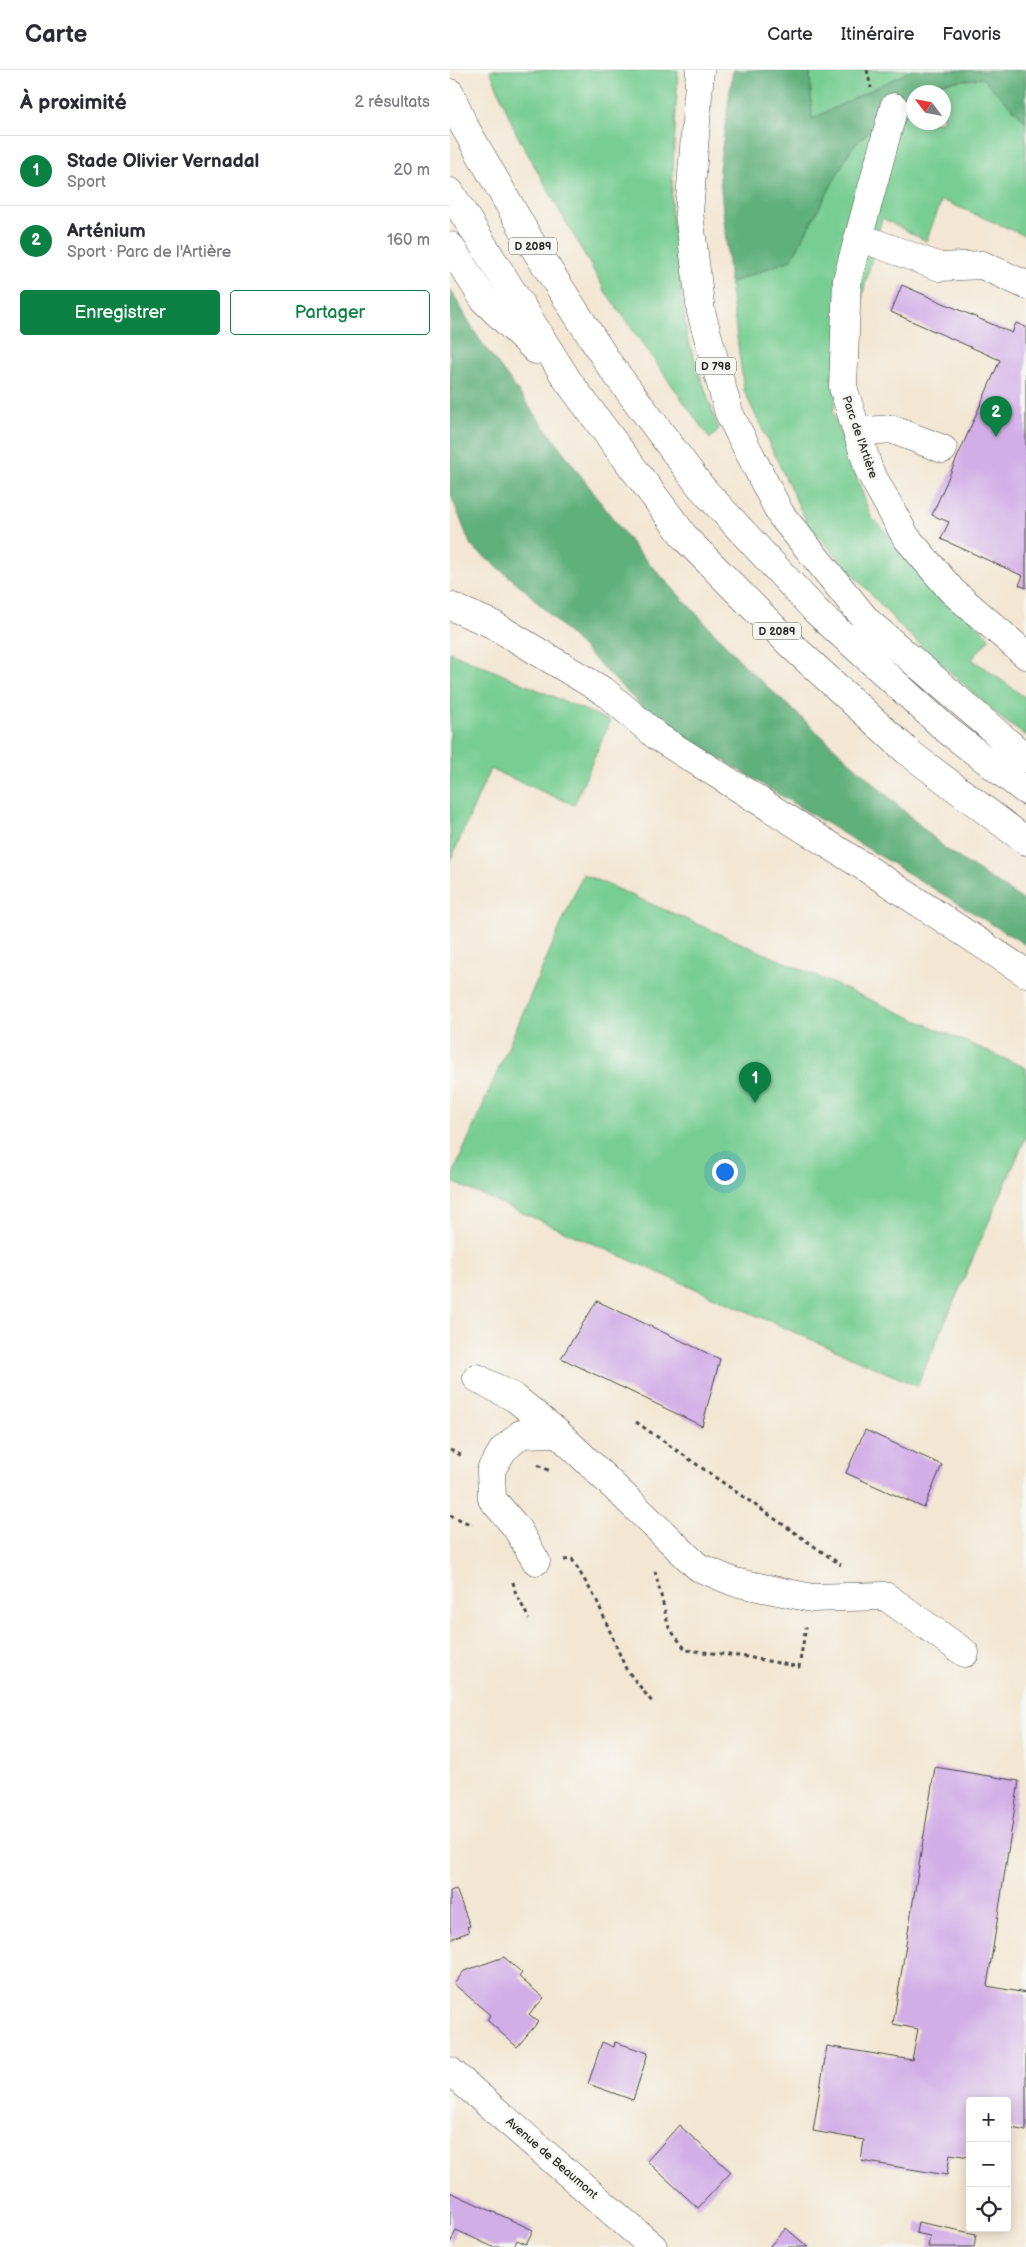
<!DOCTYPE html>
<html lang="fr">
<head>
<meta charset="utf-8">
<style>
	:root { --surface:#fff; --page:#f7f7f7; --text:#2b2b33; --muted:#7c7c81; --line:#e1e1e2; --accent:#0b8043 }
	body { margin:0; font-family:"Balsamiq Sans",sans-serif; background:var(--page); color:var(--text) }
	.controls { position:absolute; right:15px; bottom:15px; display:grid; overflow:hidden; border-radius:5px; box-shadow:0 2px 12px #0003 }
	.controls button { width:45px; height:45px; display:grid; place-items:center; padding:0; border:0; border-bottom:1px solid var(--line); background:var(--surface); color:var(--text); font:25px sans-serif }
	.compass { position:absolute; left:456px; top:15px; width:45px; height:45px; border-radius:50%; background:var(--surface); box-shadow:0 2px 12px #0003; rotate:302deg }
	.you { position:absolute; left:274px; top:1101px; width:18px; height:18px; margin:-12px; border:4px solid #fff; border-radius:50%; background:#1a73e8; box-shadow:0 0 0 8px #1a73e833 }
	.badge { display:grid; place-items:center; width:32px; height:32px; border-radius:50%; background:var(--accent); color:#fff; font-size:16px; font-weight:700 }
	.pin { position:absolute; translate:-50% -41px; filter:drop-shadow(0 1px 2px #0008) }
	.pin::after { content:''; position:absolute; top:26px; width:18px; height:15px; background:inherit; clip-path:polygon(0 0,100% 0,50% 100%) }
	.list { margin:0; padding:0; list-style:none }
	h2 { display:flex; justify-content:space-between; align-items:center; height:65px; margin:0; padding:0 20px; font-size:21px }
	h2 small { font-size:16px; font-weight:400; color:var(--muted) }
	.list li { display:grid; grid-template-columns:32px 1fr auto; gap:15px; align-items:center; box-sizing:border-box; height:70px; padding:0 20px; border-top:1px solid var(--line) }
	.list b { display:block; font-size:19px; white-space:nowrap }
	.list p { margin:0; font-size:16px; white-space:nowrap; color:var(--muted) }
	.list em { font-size:16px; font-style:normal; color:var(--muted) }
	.actions { display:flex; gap:10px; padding:15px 20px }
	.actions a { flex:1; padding:11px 0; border:1px solid var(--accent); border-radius:5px; text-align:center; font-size:18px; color:var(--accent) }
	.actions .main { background:var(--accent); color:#fff }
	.icon { flex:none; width:28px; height:28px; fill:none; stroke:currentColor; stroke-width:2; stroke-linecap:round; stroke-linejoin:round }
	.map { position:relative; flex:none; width:576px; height:2177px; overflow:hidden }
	header { display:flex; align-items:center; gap:30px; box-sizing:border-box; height:70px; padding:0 25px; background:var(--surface); border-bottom:1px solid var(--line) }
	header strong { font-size:24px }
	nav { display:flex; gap:28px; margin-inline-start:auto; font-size:18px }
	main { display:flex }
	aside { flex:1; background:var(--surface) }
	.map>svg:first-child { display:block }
</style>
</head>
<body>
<header>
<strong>Carte</strong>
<nav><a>Carte</a><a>Itinéraire</a><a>Favoris</a></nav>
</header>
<main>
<aside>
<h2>À proximité<small>2 résultats</small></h2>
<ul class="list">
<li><span class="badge">1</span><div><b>Stade Olivier Vernadal</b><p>Sport</p></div><em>20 m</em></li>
<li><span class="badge">2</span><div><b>Arténium</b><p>Sport · Parc de l'Artière</p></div><em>160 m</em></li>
</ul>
<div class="actions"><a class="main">Enregistrer</a><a>Partager</a></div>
</aside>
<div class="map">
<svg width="576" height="2177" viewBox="0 0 576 2177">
	<rect width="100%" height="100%" fill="#f6f6f2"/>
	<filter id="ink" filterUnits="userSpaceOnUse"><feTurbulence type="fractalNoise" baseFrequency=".02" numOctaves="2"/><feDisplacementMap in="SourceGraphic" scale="10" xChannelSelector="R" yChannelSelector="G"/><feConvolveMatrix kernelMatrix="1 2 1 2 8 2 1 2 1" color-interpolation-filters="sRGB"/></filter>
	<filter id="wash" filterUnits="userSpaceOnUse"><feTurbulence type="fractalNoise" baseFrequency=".0096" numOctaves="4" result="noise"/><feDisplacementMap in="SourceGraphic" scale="20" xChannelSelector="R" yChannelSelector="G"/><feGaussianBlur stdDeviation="1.12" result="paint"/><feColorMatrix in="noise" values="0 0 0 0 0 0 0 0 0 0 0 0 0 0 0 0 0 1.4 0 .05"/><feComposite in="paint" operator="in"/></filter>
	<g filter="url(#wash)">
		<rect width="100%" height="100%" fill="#f3e6d2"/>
		<!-- green -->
		<path fill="#77cd92" stroke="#517c5e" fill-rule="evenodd" d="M 40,0 L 228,0 L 221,139 L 237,267 L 269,360 L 260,369 L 155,221 L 66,63 Z
			M 360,0 L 462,0 L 362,49 Z
			M 532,8 L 576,52 L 576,166 L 492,130 L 476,171 L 432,148 L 383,342 L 421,447 L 540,568 L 522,589 L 576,628 L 576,666 L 552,649 L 451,557 L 358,455 L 294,321 L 280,213 L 341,190 L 402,77 L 472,15 ZM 463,22 L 493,22 L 493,52 L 463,52 Z
			M 0,582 L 160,651 L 124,735 L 40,699 L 0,792 Z
			M 133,804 L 576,998 L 576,1067 L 467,1316 L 0,1111 Z"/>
		<!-- forest -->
		<path fill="#61b07c" stroke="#466e54" d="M 283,0 L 360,0 L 362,49 L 462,0 L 576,0 L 576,52 L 532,8 L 472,15 L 402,77 L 341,190 L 280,213 L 269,99 Z
			M 0,219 L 29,269 L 184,477 L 300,601 L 497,780 L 576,832 L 576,875 L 202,647 L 72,517 L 21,476 L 0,423 Z"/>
		<g id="blocks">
			<!-- building -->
			<path fill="#d2aee7" d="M 452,215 L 562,263 L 566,253 L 576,257 L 576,518 L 569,515 L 573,506 L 491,469 L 499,452 L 482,445 L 550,290 L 441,242 Z
				M 147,1231 L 270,1289 L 252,1356 L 111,1288 Z
				M 415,1360 L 492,1395 L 474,1438 L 396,1403 Z
				M 485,1697 L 569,1711 L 537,1916 L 576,1923 L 576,2061 L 557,2057 L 557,2031 L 520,2031 L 520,2087 L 500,2084 L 497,2105 L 411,2091 L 414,2070 L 363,2061 L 377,1976 L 462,1990 L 468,1959 L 443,1954 Z
				M 6,1819 L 20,1856 L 17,1857 L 19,1862 L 0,1869 L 0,1821 Z
				M 54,1887 L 72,1903 L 69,1907 L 94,1928 L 79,1944 L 88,1952 L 67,1977 L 37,1950 L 40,1945 L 4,1914 L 14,1901 Z
				M 152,1972 L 164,1977 L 165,1972 L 198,1983 L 183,2030 L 138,2014 Z
				M 229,2055 L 281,2102 L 248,2138 L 197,2091 Z
				M 0,2122 L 83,2160 L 76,2174 L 67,2170 L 64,2177 L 43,2177 L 6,2160 L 0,2174 Z
				M 468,2152 L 526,2164 L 524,2177 L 478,2177 L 480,2166 L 466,2163 Z
				M 336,2158 L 358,2177 L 319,2177 Z"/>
		</g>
	</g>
	<g filter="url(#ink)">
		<use href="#blocks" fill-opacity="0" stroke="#494744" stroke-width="1"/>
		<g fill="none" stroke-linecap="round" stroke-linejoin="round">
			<!-- minor casing -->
			<g stroke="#494744" stroke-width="29">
				<path id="minor" d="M 444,37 L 397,210 L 393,317 L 419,400 L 456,467 L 502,521 L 576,585
					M 409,167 L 490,197 L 532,195 L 576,215
					M 407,362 L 441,359 L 493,379
					M 0,536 L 42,554 L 155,622 L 208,667 L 416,798 L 576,903
					M 27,1308 L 65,1328 L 108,1363
					M 86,1491 L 66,1457 L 42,1429 L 41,1400 L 53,1380 L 71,1364 L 108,1363 L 248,1497 L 284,1512 L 362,1528 L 435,1526 L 515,1583"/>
			</g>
			<!-- major casing -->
			<g stroke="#494744" stroke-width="29">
				<path id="major" d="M 0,2001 L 203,2177"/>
			</g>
			<!-- highway casing -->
			<g stroke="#494744" stroke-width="29">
				<path id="highway" d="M 250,0 L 239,143 L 251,242 L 279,343 L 331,445 L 417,551 L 576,688
					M 0,23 L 13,54 L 83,176 L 159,294 L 251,417 L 366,541 L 497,660 L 576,721
					M 0,122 L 118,311 L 237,470 L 343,577 L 458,682 L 576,771
					M 0,176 L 35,231 L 86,280"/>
			</g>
			<!-- path -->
			<path stroke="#494744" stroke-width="3" stroke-dasharray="4 4" stroke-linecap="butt" d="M 417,0 L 421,18
				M 186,1352 L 391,1495
				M 0,1380 L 13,1386
				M 88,1395 L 102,1402
				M 0,1445 L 22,1455
				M 114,1490 L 122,1489 L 147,1531 L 176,1599 L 203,1633
				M 205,1501 L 219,1558 L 236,1580 L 297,1587 L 349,1597 L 356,1557
				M 63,1512 L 65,1521 L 79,1549"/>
			<!-- minor -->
			<use href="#minor" stroke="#fff" stroke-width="28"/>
			<!-- major -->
			<use href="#major" stroke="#fff" stroke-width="28"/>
			<!-- highway -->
			<use href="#highway" stroke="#fff" stroke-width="28"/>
		</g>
	</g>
	<g text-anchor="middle" stroke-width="4.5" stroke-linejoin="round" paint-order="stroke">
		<!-- shield labels -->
		<g fill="#f6f6f2" stroke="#686867" stroke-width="1">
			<rect x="59" y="167.5" width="48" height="17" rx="4"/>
			<rect x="246" y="287.5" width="40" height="17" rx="4"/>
			<rect x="303" y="552.5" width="48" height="17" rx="4"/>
		</g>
		<g font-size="11" font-weight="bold" fill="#2b2b2b">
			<text x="83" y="180">D 2089</text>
			<text x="266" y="300">D 798</text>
			<text x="327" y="565">D 2089</text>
		</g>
		<!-- street labels -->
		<g font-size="12" fill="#2b2b2b" stroke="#f6f6f2">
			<text transform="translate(410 367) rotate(71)" y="4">Parc de l'Artière</text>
			<text transform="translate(102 2088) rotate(41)" y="4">Avenue de Beaumont</text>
		</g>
	</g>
</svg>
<div class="controls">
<button>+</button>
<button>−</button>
<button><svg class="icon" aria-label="locate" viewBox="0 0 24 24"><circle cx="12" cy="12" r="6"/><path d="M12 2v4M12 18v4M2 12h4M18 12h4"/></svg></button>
</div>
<svg class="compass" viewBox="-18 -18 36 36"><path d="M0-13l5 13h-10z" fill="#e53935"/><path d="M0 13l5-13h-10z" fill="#7c7c81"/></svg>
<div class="you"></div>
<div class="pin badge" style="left:305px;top:1033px">1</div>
<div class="pin badge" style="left:546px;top:367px">2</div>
</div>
</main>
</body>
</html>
